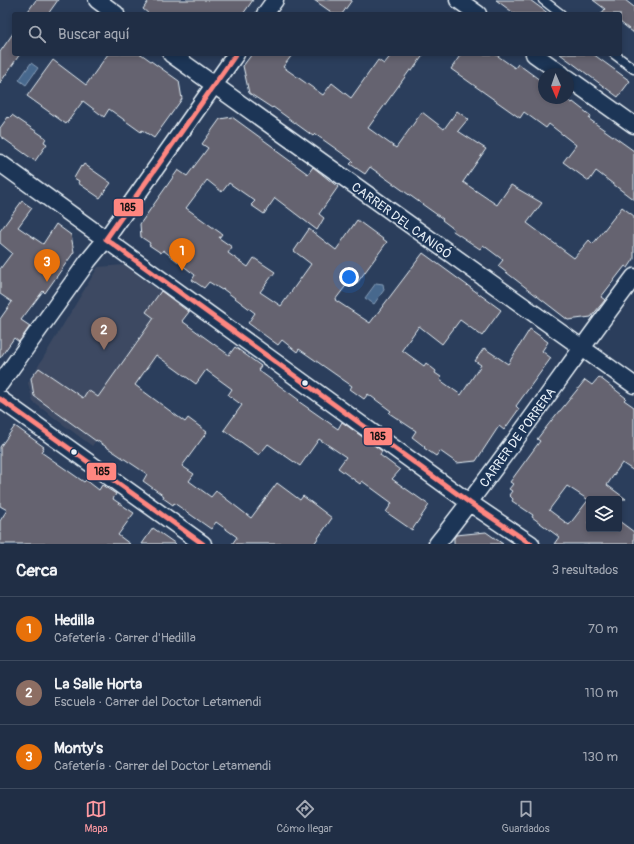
<!DOCTYPE html>
<html lang="es">
<head>
<meta charset="utf-8">
<style>
	:root { --surface:#202e45; --page:#2d3a50; --text:#f1f3f6; --muted:#a2a8b3; --line:#3d4a5e; --accent:#ff9aa2 }
	body { margin:0; font-family:Pangolin,sans-serif; background:var(--page); color:var(--text) }
	.controls { position:absolute; right:12px; bottom:12px; display:grid; overflow:hidden; border-radius:4px; box-shadow:0 2px 6px #0003 }
	.controls button { width:36px; height:36px; display:grid; place-items:center; padding:0; border:0; border-bottom:1px solid var(--line); background:var(--surface); color:var(--text); font:20px sans-serif }
	.compass { position:absolute; left:538px; top:68px; width:36px; height:36px; border-radius:50%; background:var(--surface); box-shadow:0 2px 6px #0003; rotate:178deg }
	.you { position:absolute; left:349px; top:277px; width:14px; height:14px; margin:-10px; border:3px solid #fff; border-radius:50%; background:#1a73e8; box-shadow:0 0 0 6px #1a73e833 }
	.badge { display:grid; place-items:center; width:26px; height:26px; border-radius:50%; background:var(--accent); color:#fff; font-size:13px; font-weight:700 }
	.pin { position:absolute; translate:-50% -33px; filter:drop-shadow(0 1px 2px #0008) }
	.pin::after { content:''; position:absolute; top:21px; width:14px; height:12px; background:inherit; clip-path:polygon(0 0,100% 0,50% 100%) }
	.list { margin:0; padding:0; list-style:none }
	h2 { display:flex; justify-content:space-between; align-items:center; height:52px; margin:0; padding:0 16px; font-size:17px }
	h2 small { font-size:13px; font-weight:400; color:var(--muted) }
	.list li { display:grid; grid-template-columns:26px 1fr auto; gap:12px; align-items:center; box-sizing:border-box; height:64px; padding:0 16px; border-top:1px solid var(--line) }
	.list b { display:block; font-size:15px; white-space:nowrap }
	.list p { margin:0; font-size:13px; white-space:nowrap; color:var(--muted) }
	.list em { font-size:13px; font-style:normal; color:var(--muted) }
	.icon { flex:none; width:22px; height:22px; fill:none; stroke:currentColor; stroke-width:2; stroke-linecap:round; stroke-linejoin:round }
	.map { position:relative; flex:none; width:634px; height:544px; overflow:hidden }
	.search { position:absolute; background:var(--surface); box-shadow:0 2px 6px #0003; left:12px; right:12px; top:12px; height:44px; display:flex; align-items:center; gap:10px; box-sizing:border-box; padding:0 14px; border-radius:4px; color:var(--muted); font-size:15px }
	.sheet { height:244px; background:var(--surface) }
	nav { display:flex; justify-content:space-around; align-items:center; box-sizing:border-box; height:56px; border-top:1px solid var(--line); background:var(--surface); font-size:11px; color:var(--muted) }
	nav a { display:grid; justify-items:center; gap:2px }
	nav .on { color:var(--accent) }
	.map>svg:first-child { display:block }
</style>
</head>
<body>
<div class="map">
<svg width="634" height="544" viewBox="0 0 634 544">
	<rect width="100%" height="100%" fill="#2b3e5c"/>
	<filter id="ink" filterUnits="userSpaceOnUse"><feTurbulence type="fractalNoise" baseFrequency=".025" numOctaves="2"/><feDisplacementMap in="SourceGraphic" scale="8" xChannelSelector="R" yChannelSelector="G"/><feConvolveMatrix kernelMatrix="1 2 1 2 8 2 1 2 1" color-interpolation-filters="sRGB"/></filter>
	<g filter="url(#ink)">
		<!-- built -->
		<path fill="#3c4962" d="M 124,265 L 189,312 L 92,446 L 33,402 L 28,383 L 98,267 Z"/>
		<!-- water -->
		<path fill="#47678d" stroke="#879eb8" d="M 31,63 L 38,68 L 26,85 L 19,80 Z
			M 376,283 L 383,284 L 384,290 L 374,304 L 365,298 Z"/>
		<!-- building -->
		<path fill="#65646f" stroke="#e8f1f8" d="M 36,0 L 58,0 L 48,14 L 26,14 Z
			M 149,0 L 253,0 L 243,14 L 149,14 L 143,9 Z
			M 314,0 L 352,0 L 342,14 L 334,14 Z
			M 496,0 L 530,0 L 549,14 L 515,14 Z
			M 593,0 L 625,0 L 634,7 L 634,33 L 620,22 L 620,14 L 601,14 L 605,9 Z
			M 14,32 L 14,54 L 20,54 L 0,83 L 0,52 Z
			M 108,54 L 141,54 L 179,81 L 182,99 L 154,138 L 142,130 L 141,132 L 109,109 L 104,117 L 83,101 L 66,124 L 27,96 L 53,60 L 86,85 Z
			M 252,54 L 292,55 L 283,67 L 323,95 L 332,83 L 351,98 L 378,60 L 384,64 L 392,54 L 424,54 L 412,71 L 410,70 L 368,128 L 396,148 L 422,112 L 444,129 L 457,111 L 468,119 L 458,131 L 486,149 L 463,182 L 497,205 L 511,185 L 542,203 L 527,223 L 574,258 L 589,240 L 593,244 L 622,207 L 634,216 L 634,259 L 628,268 L 625,266 L 601,297 L 605,300 L 591,317 L 568,320 L 498,266 L 503,260 L 483,245 L 480,249 L 453,231 L 454,229 L 442,220 L 443,219 L 370,167 L 365,174 L 350,164 L 353,161 L 315,134 L 313,136 L 273,107 L 272,108 L 249,93 L 243,66 Z
			M 461,54 L 495,54 L 515,68 L 518,64 L 544,83 L 544,98 L 565,98 L 572,103 L 573,102 L 591,116 L 589,119 L 634,151 L 634,200 L 596,171 L 589,181 L 563,162 L 576,145 L 549,124 L 546,128 L 524,112 L 520,118 L 451,69 Z
			M 560,54 L 593,54 L 630,81 L 618,97 Z
			M 12,115 L 46,138 L 44,142 L 47,144 L 35,161 L 0,136 L 0,128 L 8,117 L 9,118 Z
			M 232,117 L 276,149 L 275,150 L 308,174 L 313,167 L 338,187 L 319,214 L 324,218 L 317,230 L 275,198 L 264,214 L 251,205 L 255,201 L 229,183 L 222,192 L 207,180 L 186,208 L 222,234 L 219,238 L 232,247 L 228,253 L 248,267 L 254,258 L 275,272 L 260,292 L 281,306 L 311,264 L 294,251 L 309,229 L 336,250 L 357,220 L 387,242 L 357,283 L 351,279 L 335,300 L 370,323 L 423,253 L 501,310 L 482,336 L 460,320 L 442,344 L 419,326 L 402,350 L 424,366 L 426,363 L 436,371 L 435,373 L 441,377 L 440,380 L 461,395 L 481,365 L 475,361 L 484,348 L 508,364 L 530,329 L 548,342 L 542,351 L 551,358 L 516,406 L 519,409 L 504,430 L 499,426 L 476,461 L 457,463 L 440,451 L 436,456 L 424,448 L 425,447 L 412,437 L 416,431 L 389,413 L 391,411 L 368,394 L 364,399 L 350,389 L 352,386 L 299,349 L 297,352 L 282,340 L 278,345 L 248,323 L 255,313 L 223,289 L 222,290 L 209,282 L 204,288 L 192,280 L 195,275 L 163,250 L 161,253 L 149,245 L 150,243 L 141,237 L 140,224 L 178,170 L 187,176 L 208,148 L 202,144 L 220,119 Z
			M 84,164 L 111,183 L 100,198 L 78,183 L 79,181 L 74,178 L 81,166 L 82,167 Z
			M 22,201 L 32,208 L 18,227 L 43,244 L 56,224 L 71,235 L 74,252 L 45,293 L 43,291 L 21,320 L 30,326 L 26,332 L 19,342 L 14,338 L 0,358 L 0,319 L 12,302 L 0,294 L 0,269 L 12,253 L 0,243 L 0,231 Z
			M 161,291 L 189,312 L 182,321 L 229,355 L 235,347 L 261,366 L 258,370 L 299,400 L 298,401 L 338,429 L 342,422 L 382,451 L 380,455 L 400,470 L 392,479 L 429,505 L 412,530 L 386,512 L 392,503 L 362,481 L 360,484 L 338,468 L 346,457 L 319,439 L 300,466 L 268,444 L 259,455 L 224,430 L 242,405 L 228,395 L 232,389 L 206,370 L 196,384 L 156,355 L 135,385 L 185,422 L 188,418 L 207,432 L 182,466 L 194,474 L 189,481 L 211,497 L 216,491 L 251,518 L 277,483 L 300,500 L 303,496 L 332,518 L 314,544 L 232,544 L 237,537 L 216,522 L 211,529 L 174,503 L 173,505 L 163,498 L 164,496 L 143,481 L 147,474 L 96,440 L 96,441 L 34,396 L 31,378 L 39,368 L 83,398 L 88,390 L 98,397 L 154,318 L 146,312 Z
			M 599,377 L 626,398 L 624,400 L 634,407 L 634,471 L 622,463 L 607,485 L 626,499 L 587,499 L 567,486 L 549,510 L 569,525 L 589,499 L 589,529 L 619,529 L 619,521 L 634,532 L 634,544 L 554,544 L 559,537 L 532,517 L 533,515 L 512,501 L 513,499 L 509,495 L 512,491 L 509,489 L 513,484 L 510,482 L 540,441 L 537,439 L 559,411 L 560,411 L 585,380 L 592,385 Z
			M 15,426 L 44,447 L 41,452 L 84,482 L 86,480 L 99,490 L 102,485 L 116,494 L 113,499 L 134,513 L 118,535 L 130,544 L 0,544 L 0,521 L 7,510 L 0,506 L 0,447 Z
			M 153,528 L 176,544 L 142,544 Z
			M 486,532 L 503,544 L 454,544 L 454,538 L 456,535 Z"/>
		<g fill="none" stroke-linecap="round" stroke-linejoin="round">
			<!-- lane casing -->
			<g stroke="#e8f1f8" stroke-width="11">
				<path id="lane" d="M 543,0 L 561,14
					M 614,54 L 634,69"/>
			</g>
			<!-- street casing -->
			<g stroke="#e8f1f8" stroke-width="19">
				<path id="street" d="M 97,0 L 116,14
					M 458,0 L 478,14
					M 265,14 L 275,0
					M 171,54 L 634,385
					M 534,54 L 562,74
					M 568,78 L 634,125
					M 0,163 L 470,503 L 531,544
					M 0,384 L 88,261 L 106,239 L 236,54
					M 0,399 L 203,544
					M 437,544 C 506,457 568,365 634,277"/>
			</g>
			<!-- lane -->
			<use href="#lane" stroke="#1d3557" stroke-width="8"/>
			<!-- street -->
			<use href="#street" stroke="#1d3557" stroke-width="16"/>
			<!-- bus-1 casing -->
			<g stroke="#1d3557" stroke-width="8">
				<path id="bus-1" d="M 236,54 L 106,239 L 470,503 L 531,544
					M 0,399 L 203,544"/>
			</g>
			<!-- bus-1 -->
			<use href="#bus-1" stroke="#ff8680" stroke-width="5"/>
		</g>
	</g>
	<!-- markers -->
	<g fill="#e8f1f8" stroke="#1d3557" stroke-width="1.5">
		<circle cx="305" cy="383" r="3.5"/>
		<circle cx="74" cy="452" r="3.5"/>
	</g>
	<g text-anchor="middle" stroke-width="3" stroke-linejoin="round" paint-order="stroke">
		<!-- street labels -->
		<g font-size="13" fill="#e8f1f8" stroke="#1d3557">
			<text transform="translate(402 220) rotate(36)" y="5">CARRER DEL CANIGÓ</text>
			<text transform="translate(517 437) rotate(-54)" y="5">CARRER DE PORRERA</text>
		</g>
	</g>
	<g stroke="#1d3557" stroke-width="1.5">
		<rect x="113" y="198" width="31" height="19" rx="4" fill="#ff8680"/>
		<rect x="363" y="427" width="30" height="19" rx="4" fill="#ff8680"/>
		<rect x="86" y="462" width="31" height="19" rx="4" fill="#ff8680"/>
	</g>
	<g font-size="11" text-anchor="middle" font-weight="bold" fill="#111">
		<text x="128" y="211">185</text>
		<text x="378" y="440">185</text>
		<text x="102" y="475">185</text>
	</g>
</svg>
<div class="controls">
<button><svg class="icon" aria-label="layers" viewBox="0 0 24 24"><path d="M12 4l9 5-9 5-9-5zM3 14l9 5 9-5"/></svg></button>
</div>
<svg class="compass" viewBox="-18 -18 36 36"><path d="M0-13l5 13h-10z" fill="#e53935"/><path d="M0 13l5-13h-10z" fill="#a2a8b3"/></svg>
<div class="you"></div>
<div class="pin badge" style="left:182px;top:271px;background:#e8710a">1</div>
<div class="pin badge" style="left:104px;top:350px;background:#8d6e63">2</div>
<div class="pin badge" style="left:47px;top:282px;background:#e8710a">3</div>
<div class="search"><svg class="icon" aria-label="search" viewBox="0 0 24 24"><circle cx="10" cy="10" r="6"/><path d="M15 15l6 6"/></svg>Buscar aquí</div>
</div>
<section class="sheet">
<h2>Cerca<small>3 resultados</small></h2>
<ul class="list">
<li><span class="badge" style="background:#e8710a">1</span><div><b>Hedilla</b><p>Cafetería · Carrer d'Hedilla</p></div><em>70 m</em></li>
<li><span class="badge" style="background:#8d6e63">2</span><div><b>La Salle Horta</b><p>Escuela · Carrer del Doctor Letamendi</p></div><em>110 m</em></li>
<li><span class="badge" style="background:#e8710a">3</span><div><b>Monty's</b><p>Cafetería · Carrer del Doctor Letamendi</p></div><em>130 m</em></li>
</ul>
</section>
<nav>
<a class="on"><svg class="icon" aria-label="map" viewBox="0 0 24 24"><path d="M3 6l6-2 6 2 6-2v14l-6 2-6-2-6 2zM9 4v14M15 6v14"/></svg>Mapa</a>
<a><svg class="icon" aria-label="directions" viewBox="0 0 24 24"><path d="M12 3l9 9-9 9-9-9zM9 14v-3h6M13 9l2 2-2 2"/></svg>Cómo llegar</a>
<a><svg class="icon" aria-label="saved" viewBox="0 0 24 24"><path d="M7 4h10v16l-5-4-5 4z"/></svg>Guardados</a>
</nav>
</body>
</html>
